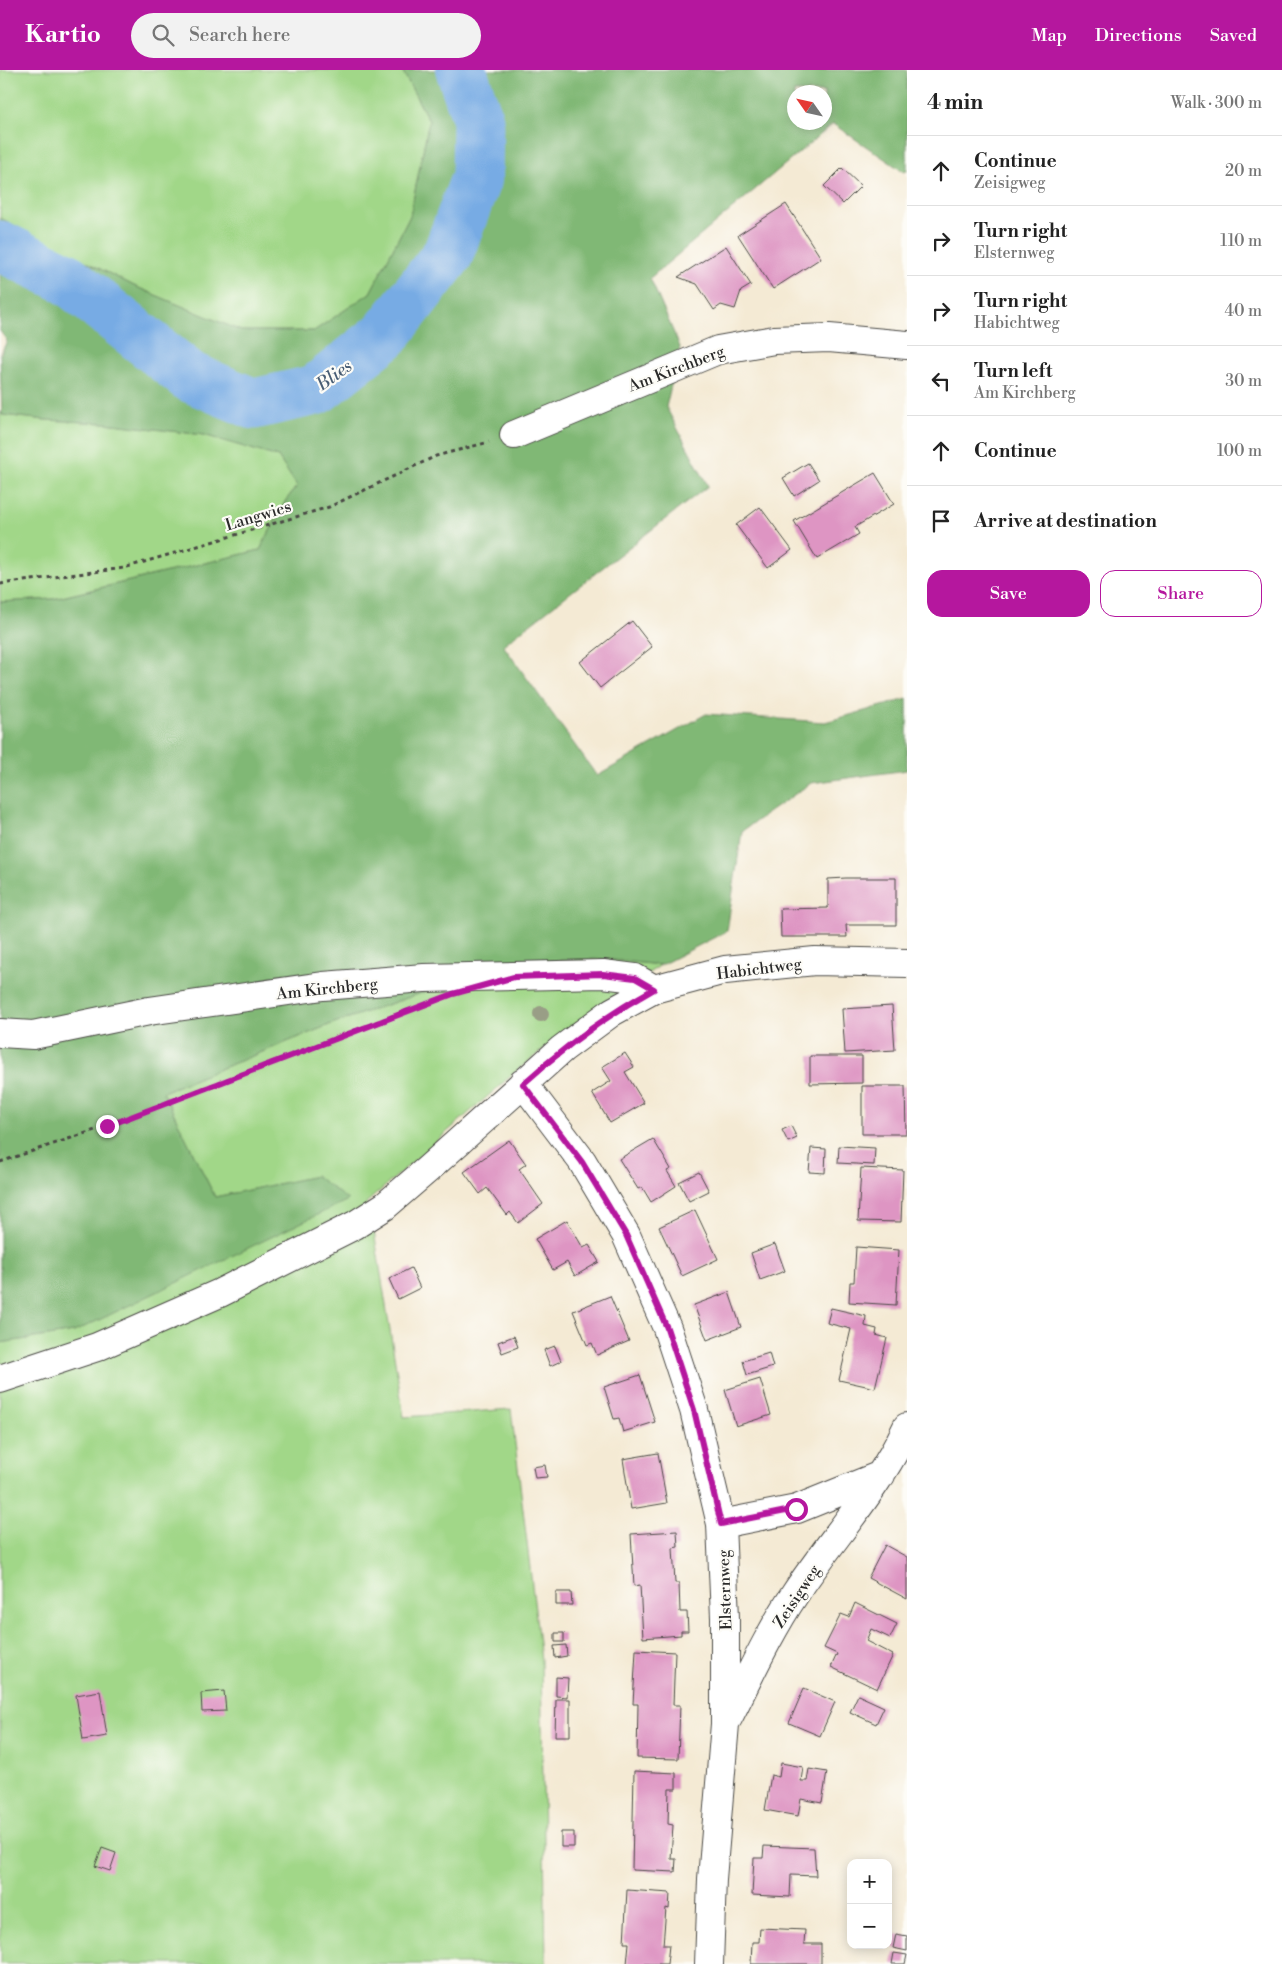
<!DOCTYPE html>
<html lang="en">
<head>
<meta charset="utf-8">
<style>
	:root { --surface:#fff; --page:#f2f2f2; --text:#222; --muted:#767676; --line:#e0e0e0; --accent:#b5179e }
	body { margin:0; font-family:"Libre Bodoni",serif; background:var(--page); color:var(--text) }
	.controls { position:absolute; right:15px; bottom:15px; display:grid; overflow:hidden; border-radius:10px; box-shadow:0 2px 12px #0003 }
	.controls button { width:45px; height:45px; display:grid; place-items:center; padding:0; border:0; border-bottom:1px solid var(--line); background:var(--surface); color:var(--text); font:25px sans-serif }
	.compass { position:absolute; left:787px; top:15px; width:45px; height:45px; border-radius:50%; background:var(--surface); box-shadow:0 2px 12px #0003; rotate:304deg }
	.stop { position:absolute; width:15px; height:15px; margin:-11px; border:4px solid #b5179e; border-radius:50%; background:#fff }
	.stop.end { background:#b5179e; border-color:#fff; box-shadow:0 1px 5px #0008 }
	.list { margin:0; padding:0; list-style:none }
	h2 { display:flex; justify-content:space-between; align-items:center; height:65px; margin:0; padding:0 20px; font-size:21px }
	h2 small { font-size:16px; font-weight:400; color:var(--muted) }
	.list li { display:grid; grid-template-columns:32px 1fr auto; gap:15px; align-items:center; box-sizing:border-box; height:70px; padding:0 20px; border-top:1px solid var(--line) }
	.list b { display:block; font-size:19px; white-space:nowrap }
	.list p { margin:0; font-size:16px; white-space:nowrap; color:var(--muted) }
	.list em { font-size:16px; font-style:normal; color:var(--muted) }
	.actions { display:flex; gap:10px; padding:15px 20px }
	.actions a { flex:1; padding:11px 0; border:1px solid var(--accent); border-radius:15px; text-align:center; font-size:18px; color:var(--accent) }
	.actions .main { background:var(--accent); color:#fff }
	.icon { flex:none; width:28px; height:28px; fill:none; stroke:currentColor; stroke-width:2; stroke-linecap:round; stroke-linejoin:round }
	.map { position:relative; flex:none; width:907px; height:1894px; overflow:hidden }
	header { display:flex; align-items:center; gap:30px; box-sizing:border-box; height:70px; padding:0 25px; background:var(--accent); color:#fff }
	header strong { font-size:24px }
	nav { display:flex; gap:28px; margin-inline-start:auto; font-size:18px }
	.search { width:350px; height:45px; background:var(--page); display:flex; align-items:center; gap:12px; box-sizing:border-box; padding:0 18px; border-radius:28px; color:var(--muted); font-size:19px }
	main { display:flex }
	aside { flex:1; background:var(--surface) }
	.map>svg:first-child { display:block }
</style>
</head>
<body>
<header>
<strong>Kartio</strong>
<div class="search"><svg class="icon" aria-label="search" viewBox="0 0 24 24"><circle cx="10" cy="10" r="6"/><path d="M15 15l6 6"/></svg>Search here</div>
<nav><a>Map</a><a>Directions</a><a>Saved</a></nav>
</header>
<main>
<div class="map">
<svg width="907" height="1894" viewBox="0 0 907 1894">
	<rect width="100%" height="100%" fill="#fdfcf7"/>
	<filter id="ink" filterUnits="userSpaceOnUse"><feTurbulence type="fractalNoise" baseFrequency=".02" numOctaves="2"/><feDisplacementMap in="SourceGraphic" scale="10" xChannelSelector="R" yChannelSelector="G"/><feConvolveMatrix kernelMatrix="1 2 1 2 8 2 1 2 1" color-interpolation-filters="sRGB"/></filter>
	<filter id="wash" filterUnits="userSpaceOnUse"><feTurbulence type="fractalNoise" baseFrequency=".0096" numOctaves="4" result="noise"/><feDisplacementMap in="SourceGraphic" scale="20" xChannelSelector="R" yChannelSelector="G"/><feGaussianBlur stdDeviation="1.12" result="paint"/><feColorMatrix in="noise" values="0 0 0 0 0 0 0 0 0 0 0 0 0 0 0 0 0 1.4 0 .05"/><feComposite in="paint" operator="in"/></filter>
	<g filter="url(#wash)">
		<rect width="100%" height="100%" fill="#f4ead4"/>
		<!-- green -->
		<path fill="#a1d788" stroke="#66815a" d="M 0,0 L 402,0 L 429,51 L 410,146 L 370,223 L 314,261 L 241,261 L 134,216 L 0,148 Z
			M 0,342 L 2,345 L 46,350 L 105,353 L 204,365 L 278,387 L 297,416 L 286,430 L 260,480 L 53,529 L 0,532 Z
			M 602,889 L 661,895 L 599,935 L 520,998 L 366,1133 L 373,1155 L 404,1347 L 511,1339 L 541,1590 L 546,1894 L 0,1894 L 0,1273 L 74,1262 L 316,1106 L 215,1127 L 163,1022 L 334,953 L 512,892 Z"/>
		<!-- forest -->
		<path fill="#80b874" stroke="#567250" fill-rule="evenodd" d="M 402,0 L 907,0 L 907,101 L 904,102 L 833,54 L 650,208 L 680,277 L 666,337 L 708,416 L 503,575 L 597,706 L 706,644 L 825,652 L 907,629 L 907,700 L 811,713 L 742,761 L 727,861 L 661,895 L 602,889 L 512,892 L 334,953 L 163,1022 L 215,1127 L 316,1106 L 348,1130 L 74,1262 L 0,1273 L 0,532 L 54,529 L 260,480 L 286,430 L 297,416 L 278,387 L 204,365 L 105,353 L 46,350 L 2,345 L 0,285 L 7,271 L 0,261 L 0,148 L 134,216 L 241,261 L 314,261 L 370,223 L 410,146 L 429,51 ZM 794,22 L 824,22 L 824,52 L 794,52 Z"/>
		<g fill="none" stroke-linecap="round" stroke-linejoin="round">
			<!-- river -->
			<path stroke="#77abe4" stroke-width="51" d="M 0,176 L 66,208 L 190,307 L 254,334 L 316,320 L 385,265 L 448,184 L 477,106 L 478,50 L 461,0"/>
		</g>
		<g id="blocks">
			<!-- building -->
			<path fill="#de95c3" d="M 842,98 L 861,116 L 843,134 L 824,116 Z
				M 786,134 L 821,188 L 773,219 L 738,165 Z
				M 726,176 L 751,215 L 741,221 L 735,239 L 721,235 L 714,240 L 697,214 L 678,207 Z
				M 808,393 L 819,410 L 794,426 L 783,408 Z
				M 875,403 L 894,434 L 855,457 L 859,464 L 817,489 L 794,451 Z
				M 760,437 L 792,480 L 768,498 L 736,455 Z
				M 632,551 L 652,577 L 600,618 L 580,592 Z
				M 846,808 L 896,808 L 896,855 L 846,855 L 847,867 L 781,867 L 780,839 L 828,838 L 828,809 Z
				M 892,936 L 895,980 L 845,983 L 842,939 Z
				M 625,983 L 634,997 L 625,1002 L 644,1033 L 610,1053 L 592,1023 L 611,1011 L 602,997 Z
				M 810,986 L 862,986 L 862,1013 L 810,1014 Z
				M 862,1016 L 905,1016 L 906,1064 L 862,1064 Z
				M 791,1056 L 797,1068 L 788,1072 L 782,1060 Z
				M 653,1069 L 671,1099 L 667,1101 L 676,1116 L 651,1132 L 642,1117 L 638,1119 L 619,1089 Z
				M 509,1070 L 526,1094 L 519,1099 L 543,1134 L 518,1153 L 510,1142 L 507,1145 L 487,1118 L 480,1124 L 464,1102 Z
				M 839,1076 L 875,1078 L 874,1095 L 838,1093 Z
				M 811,1078 L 826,1079 L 825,1103 L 809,1102 Z
				M 861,1098 L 903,1100 L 901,1152 L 858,1151 Z
				M 699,1102 L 709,1121 L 689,1131 L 679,1112 Z
				M 695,1140 L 718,1189 L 682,1206 L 659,1157 Z
				M 567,1150 L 583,1178 L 589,1175 L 599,1192 L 575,1206 L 567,1192 L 553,1200 L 535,1169 Z
				M 775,1174 L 785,1201 L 760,1210 L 751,1183 Z
				M 856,1177 L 899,1180 L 896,1235 L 849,1232 L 850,1212 L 854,1212 Z
				M 411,1198 L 420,1218 L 398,1229 L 389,1209 Z
				M 729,1222 L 741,1257 L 707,1270 L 694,1235 Z
				M 610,1226 L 629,1271 L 597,1285 L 592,1273 L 587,1275 L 573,1241 Z
				M 831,1238 L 866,1246 L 865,1256 L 877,1259 L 876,1265 L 887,1268 L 875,1318 L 839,1310 L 851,1259 L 827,1253 Z
				M 514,1266 L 518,1277 L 502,1283 L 498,1272 Z
				M 555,1276 L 561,1291 L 550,1296 L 544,1280 Z
				M 769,1283 L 773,1297 L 747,1305 L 743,1291 Z
				M 640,1305 L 655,1352 L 623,1362 L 619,1348 L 614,1349 L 604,1317 Z
				M 760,1309 L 771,1345 L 736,1356 L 725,1320 Z
				M 658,1383 L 667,1433 L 631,1439 L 623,1389 Z
				M 545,1395 L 547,1407 L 535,1408 L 533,1397 Z
				M 677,1461 L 678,1477 L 673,1478 L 675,1513 L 679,1513 L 680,1542 L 687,1542 L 688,1561 L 681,1561 L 681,1565 L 643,1568 L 640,1515 L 634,1516 L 631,1464 Z
				M 885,1475 L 907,1487 L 907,1529 L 868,1508 Z
				M 556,1522 L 571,1522 L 572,1535 L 556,1535 Z
				M 855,1533 L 897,1554 L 890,1568 L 871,1559 L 866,1571 L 893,1585 L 877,1619 L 831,1597 L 837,1584 L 824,1578 L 841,1544 L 849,1547 Z
				M 555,1563 L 564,1563 L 564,1572 L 555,1572 Z
				M 566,1575 L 567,1586 L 555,1588 L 554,1576 Z
				M 636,1580 L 675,1582 L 673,1635 L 680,1635 L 678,1689 L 637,1688 L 638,1634 L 633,1634 Z
				M 556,1607 L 568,1608 L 567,1627 L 556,1626 Z
				M 804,1618 L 835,1632 L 820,1666 L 789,1653 Z
				M 100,1621 L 107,1666 L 83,1670 L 76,1625 Z
				M 224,1621 L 226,1641 L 202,1642 L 201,1623 Z
				M 858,1625 L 884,1637 L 876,1654 L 850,1642 Z
				M 556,1629 L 570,1629 L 570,1666 L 555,1666 Z
				M 781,1693 L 803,1697 L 801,1711 L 807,1711 L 809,1699 L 827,1702 L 822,1733 L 801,1729 L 798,1746 L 765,1740 L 771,1705 L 779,1707 Z
				M 634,1701 L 676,1703 L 676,1719 L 669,1719 L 668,1754 L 673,1755 L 671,1789 L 676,1789 L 675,1802 L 632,1800 Z
				M 561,1762 L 574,1762 L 574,1777 L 561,1777 Z
				M 764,1776 L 814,1778 L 816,1806 L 791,1805 L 790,1827 L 752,1825 L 754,1788 L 763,1788 Z
				M 102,1778 L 116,1783 L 110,1801 L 95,1796 Z
				M 627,1820 L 670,1823 L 669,1839 L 666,1838 L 663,1875 L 669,1875 L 667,1894 L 627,1894 L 629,1873 L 624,1873 Z
				M 760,1858 L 805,1860 L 804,1874 L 821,1874 L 821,1894 L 751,1894 L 752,1872 L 759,1872 Z
				M 896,1864 L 907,1866 L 907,1881 L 893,1878 Z
				M 894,1883 L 907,1885 L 905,1894 L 892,1894 Z"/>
		</g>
	</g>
	<g filter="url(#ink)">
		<use href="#blocks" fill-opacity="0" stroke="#494844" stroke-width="1"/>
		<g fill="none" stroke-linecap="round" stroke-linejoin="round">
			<!-- minor casing -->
			<g stroke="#494844" stroke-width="30">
				<path id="minor" d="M 514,365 L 718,280 L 774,270 L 829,268 L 907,275
					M 0,963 L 33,965 L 149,941 L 323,916 L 424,908 L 603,904 L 635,908 L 654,919
					M 523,1013 L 582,1091 L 626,1165 L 667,1258 L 694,1340 L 721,1454 L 725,1548 L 725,1654 L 712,1809 L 709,1894
					M 0,1309 L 97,1277 L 220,1223 L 355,1155 L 385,1136 L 428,1099 L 562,979 L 612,942 L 654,919 L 725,900 L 815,891 L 907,893
					M 721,1454 L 797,1439 L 881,1405
					M 728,1648 C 749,1607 769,1563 795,1524 C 832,1468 879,1418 907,1357"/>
			</g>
			<!-- path -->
			<path stroke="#494844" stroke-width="3" stroke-dasharray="4 4" stroke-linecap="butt" d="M 0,514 L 124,498 L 329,437 L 436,386 L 489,372
				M 0,1092 L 107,1056 L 412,939"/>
			<!-- minor -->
			<use href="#minor" stroke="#fff" stroke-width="28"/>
		</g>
		<!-- trees -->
		<circle fill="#999e86" cx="541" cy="944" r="8"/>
	</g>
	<g fill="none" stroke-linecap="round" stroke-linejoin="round" filter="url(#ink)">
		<!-- route -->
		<path stroke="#b5179e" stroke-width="6" d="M 107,1056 L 453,924 L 514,907 L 603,904 L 635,908 L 654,919 C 605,946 564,977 523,1014 L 582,1092 L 626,1165 L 667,1258 L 694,1340 L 721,1454 L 796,1439"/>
	</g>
	<g text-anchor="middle" stroke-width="4.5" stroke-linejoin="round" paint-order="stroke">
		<!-- street labels -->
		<g font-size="16" fill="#2b2b2b" stroke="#fdfcf7">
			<text transform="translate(676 298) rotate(-21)" y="6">Am Kirchberg</text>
			<text transform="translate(258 445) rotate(-17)" y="6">Langwies</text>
			<text transform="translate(759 898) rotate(-7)" y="6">Habichtweg</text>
			<text transform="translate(327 918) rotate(-6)" y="6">Am Kirchberg</text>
			<text transform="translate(724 1520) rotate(-92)" y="6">Elsternweg</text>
			<text transform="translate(796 1526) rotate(-57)" y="6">Zeisigweg</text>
		</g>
		<!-- water labels -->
		<g font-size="18" font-style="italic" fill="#495e75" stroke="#fdfcf7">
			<text transform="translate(334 305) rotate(-36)" y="6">Blies</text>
		</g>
	</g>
</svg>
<div class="controls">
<button>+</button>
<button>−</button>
</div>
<svg class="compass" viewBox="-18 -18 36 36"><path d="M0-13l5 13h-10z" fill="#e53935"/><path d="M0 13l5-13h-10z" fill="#767676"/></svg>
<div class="stop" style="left:796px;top:1439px"></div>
<div class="stop end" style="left:107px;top:1056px"></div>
</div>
<aside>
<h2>4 min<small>Walk · 300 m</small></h2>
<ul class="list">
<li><svg class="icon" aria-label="ahead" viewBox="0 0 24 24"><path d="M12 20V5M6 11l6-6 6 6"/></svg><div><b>Continue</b><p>Zeisigweg</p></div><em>20 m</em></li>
<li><svg class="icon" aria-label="right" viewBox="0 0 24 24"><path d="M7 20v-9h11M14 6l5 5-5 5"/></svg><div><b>Turn right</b><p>Elsternweg</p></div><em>110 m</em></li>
<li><svg class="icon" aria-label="right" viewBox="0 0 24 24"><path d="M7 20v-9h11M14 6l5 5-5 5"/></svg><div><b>Turn right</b><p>Habichtweg</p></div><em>40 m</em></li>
<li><svg class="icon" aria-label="left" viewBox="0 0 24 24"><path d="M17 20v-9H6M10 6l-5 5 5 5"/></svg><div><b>Turn left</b><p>Am Kirchberg</p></div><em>30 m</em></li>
<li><svg class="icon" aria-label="ahead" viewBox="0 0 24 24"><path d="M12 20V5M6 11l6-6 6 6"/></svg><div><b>Continue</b></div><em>100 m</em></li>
<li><svg class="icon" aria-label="arrive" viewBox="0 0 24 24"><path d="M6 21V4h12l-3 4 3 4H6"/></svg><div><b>Arrive at destination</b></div></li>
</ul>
<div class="actions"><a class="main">Save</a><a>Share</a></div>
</aside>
</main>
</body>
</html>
